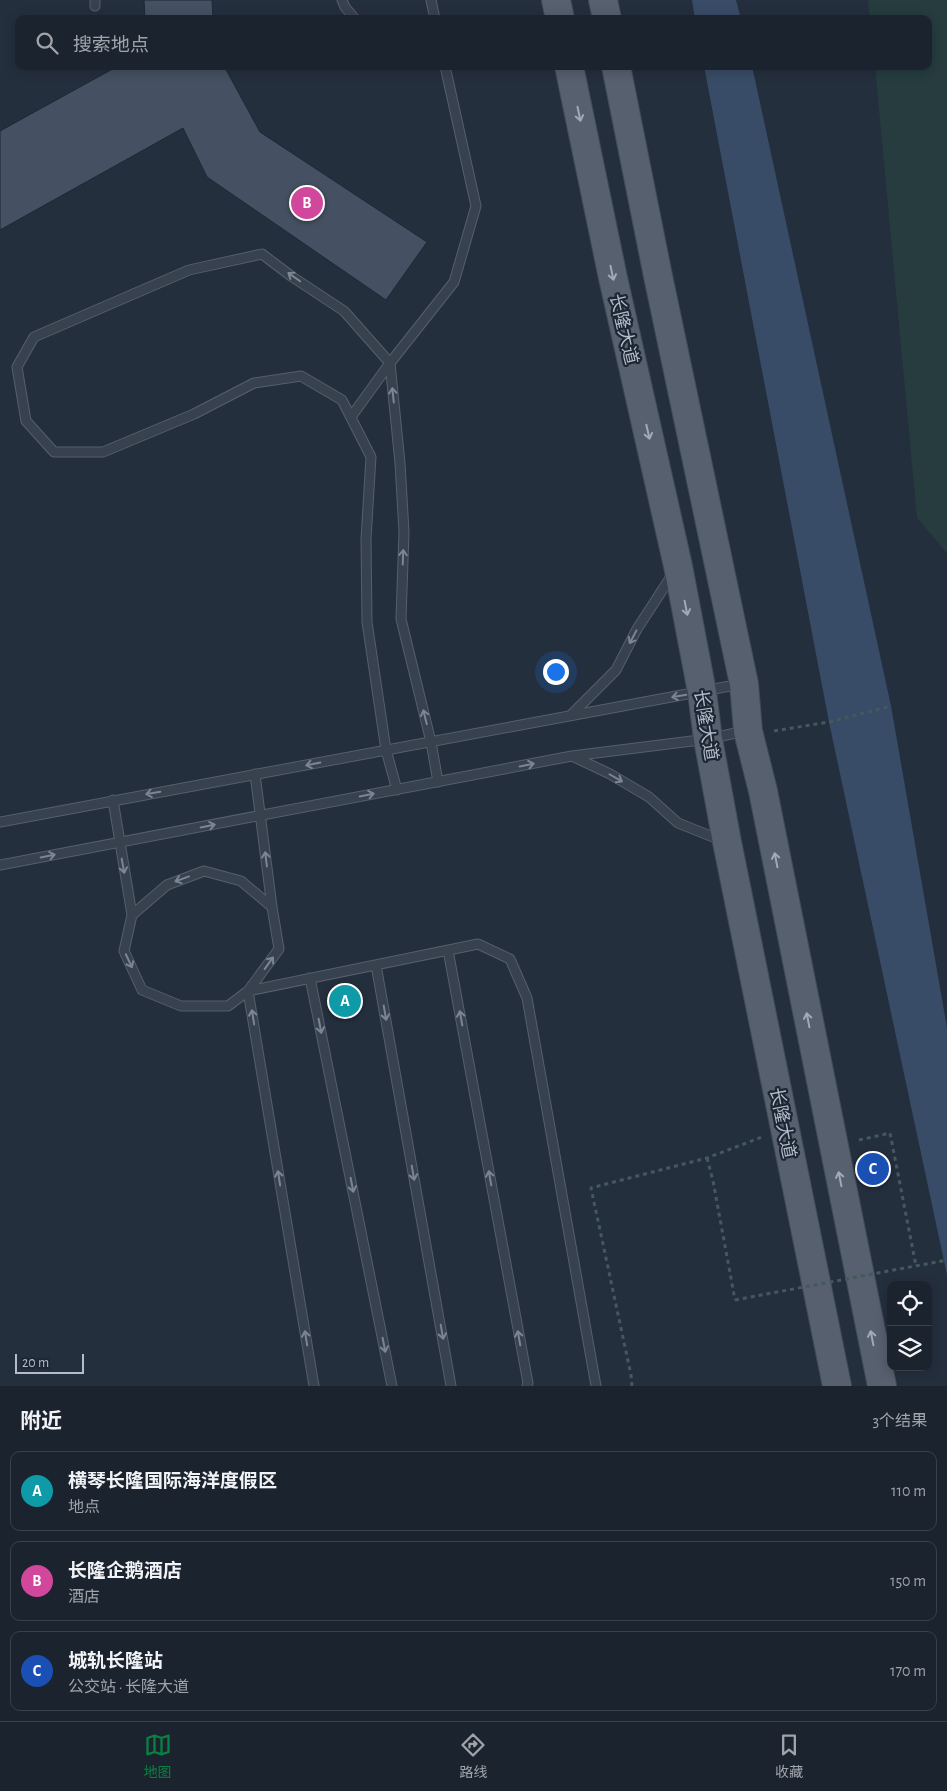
<!DOCTYPE html>
<html lang="zh">
<head>
<meta charset="utf-8">
<style>
	:root { --surface:#1b232e; --page:#242b36; --text:#f1f3f6; --muted:#a0a4aa; --line:#39404a; --accent:#0b8043 }
	body { margin:0; font-family:"Alegreya Sans","Noto Sans SC",sans-serif; background:var(--page); color:var(--text) }
	.controls { position:absolute; right:15px; bottom:15px; display:grid; overflow:hidden; border-radius:10px; box-shadow:0 2px 12px #0003 }
	.controls button { width:45px; height:45px; display:grid; place-items:center; padding:0; border:0; border-bottom:1px solid var(--line); background:var(--surface); color:var(--text); font:25px sans-serif }
	.scale { position:absolute; left:15px; bottom:12px; width:69px; box-sizing:border-box; padding-left:5px; border:2px solid #b4bcc9; border-top:0; font-size:14px; line-height:18px; white-space:nowrap; color:#b4bcc9; -webkit-text-stroke:4px #1d2633; paint-order:stroke }
	.you { position:absolute; left:555px; top:671px; width:18px; height:18px; margin:-12px; border:4px solid #fff; border-radius:50%; background:#1a73e8; box-shadow:0 0 0 8px #1a73e833 }
	.badge { display:grid; place-items:center; width:32px; height:32px; border-radius:50%; background:var(--accent); color:#fff; font-size:16px; font-weight:700 }
	.pin { position:absolute; translate:-50% -50%; border:2px solid #fff; box-shadow:0 1px 5px #0006 }
	.list { margin:0; padding:0; list-style:none }
	h2 { display:flex; justify-content:space-between; align-items:center; height:65px; margin:0; padding:0 20px; font-size:21px }
	h2 small { font-size:16px; font-weight:400; color:var(--muted) }
	.list li { display:grid; grid-template-columns:32px 1fr auto; gap:15px; align-items:center; box-sizing:border-box; height:80px; margin:0 10px 10px; padding:0 10px; border:1px solid var(--line); border-radius:10px }
	.list b { display:block; font-size:19px; white-space:nowrap }
	.list p { margin:0; font-size:16px; white-space:nowrap; color:var(--muted) }
	.list em { font-size:16px; font-style:normal; color:var(--muted) }
	.icon { flex:none; width:28px; height:28px; fill:none; stroke:currentColor; stroke-width:2; stroke-linecap:round; stroke-linejoin:round }
	.map { position:relative; flex:none; width:947px; height:1386px; overflow:hidden }
	.search { position:absolute; background:var(--surface); box-shadow:0 2px 12px #0003; left:15px; right:15px; top:15px; height:55px; display:flex; align-items:center; gap:12px; box-sizing:border-box; padding:0 18px; border-radius:10px; color:var(--muted); font-size:19px }
	.sheet { height:335px; background:var(--surface) }
	nav { display:flex; justify-content:space-around; align-items:center; box-sizing:border-box; height:70px; border-top:1px solid var(--line); background:var(--surface); font-size:14px; color:var(--muted) }
	nav a { display:grid; justify-items:center; gap:2px }
	nav .on { color:var(--accent) }
	.map>svg:first-child { display:block }
</style>
</head>
<body>
<div class="map">
<svg width="947" height="1386" viewBox="0 0 947 1386">
	<rect width="100%" height="100%" fill="#242f3e"/>
	<!-- green -->
	<path fill="#263c3f" d="M 868,0 L 947,0 L 947,553 L 917,518 L 875,66 L 928,66 L 928,19 L 870,19 Z"/>
	<!-- water -->
	<path fill="#394c67" d="M 692,0 L 736,0 L 741,19 L 695,19 Z
		M 704,66 L 752,66 L 891,706 L 947,1028 L 947,1275 L 829,722 Z"/>
	<!-- building -->
	<path fill="#455162" stroke="#1f2835" d="M 144,0 L 212,0 L 213,19 L 145,19 Z
		M 118,66 L 224,66 L 260,132 L 427,242 L 386,300 L 207,177 L 183,128 L 0,230 L 0,131 Z"/>
	<g fill="none" stroke-linecap="round" stroke-linejoin="round">
		<!-- service casing -->
		<g stroke="#565f6c" stroke-width="11">
			<path id="service" d="M 342,0 L 345,7 L 355,19
				M 431,0 L 435,19
				M 95,6 L 95,0
				M 351,417 L 390,363 L 454,282 L 476,206 L 445,66
				M 571,715 L 616,670 L 637,629 L 674,572
				M 572,756 L 610,774 L 649,797 L 678,823 L 723,841
				M 255,774 L 272,907
				M 397,790 L 386,750 L 367,622 L 366,539 L 371,457 L 342,400 L 301,376 L 254,383 L 194,414 L 103,452 L 54,452 L 26,421 L 17,367 L 34,337 L 189,270 L 262,254 L 291,276 L 344,311 L 390,363 L 400,463 L 404,532 L 401,619 L 431,742 L 438,782
				M 113,800 L 132,915 L 124,951 L 142,990 L 181,1006 L 228,1006 L 248,991 L 279,949 L 272,907 L 241,881 L 204,871 L 167,885 L 132,915
				M 0,822 L 741,684
				M 0,865 L 572,756 L 708,739 L 745,731
				M 448,950 L 528,1383 L 527,1386
				M 376,965 L 451,1386
				M 310,978 L 392,1386
				M 314,1386 L 248,991 L 478,944 L 510,959 L 527,998 L 596,1386"/>
		</g>
		<!-- primary casing -->
		<g stroke="#414a57" stroke-width="30">
			<path id="primary" d="M 556,0 L 560,19
				M 603,0 L 607,19
				M 569,66 L 613,278 L 678,566 L 702,692 L 708,739 L 727,842 L 837,1386
				M 616,66 L 658,276 L 744,684 L 748,731 L 763,791 L 882,1386"/>
		</g>
		<!-- path -->
		<path stroke="#44595c" stroke-width="3" stroke-dasharray="4 4" stroke-linecap="butt" d="M 774,731 L 829,722 L 891,706
			M 859,1140 L 890,1133 L 916,1266
			M 707,1158 L 713,1181 L 735,1300
			M 632,1386 L 631,1375 L 591,1188 L 707,1158 L 762,1137"/>
		<!-- service -->
		<use href="#service" stroke="#38414e" stroke-width="9"/>
		<!-- primary -->
		<use href="#primary" stroke="#56606e" stroke-width="28"/>
		<!-- path-bridge -->
		<path stroke="#44595c" stroke-width="3" stroke-dasharray="4 4" stroke-linecap="butt" d="M 735,1300 L 947,1260"/>
	</g>
	<!-- one-way arrows -->
	<defs><path id="oneway-shaft" d="M-6 0H5M1.5-3L5.5 0L1.5 3" fill="none" stroke-width="1.6" stroke-linecap="round" stroke-linejoin="round" transform="scale(1.25)"/></defs>
	<g stroke="#a1aab7">
		<use href="#oneway-shaft" transform="translate(579 114) rotate(78)"/>
		<use href="#oneway-shaft" transform="translate(612 273) rotate(78)"/>
		<use href="#oneway-shaft" transform="translate(648 432) rotate(77)"/>
		<use href="#oneway-shaft" transform="translate(686 608) rotate(79)"/>
		<use href="#oneway-shaft" transform="translate(776 860) rotate(-101)"/>
		<use href="#oneway-shaft" transform="translate(808 1020) rotate(-101)"/>
		<use href="#oneway-shaft" transform="translate(840 1179) rotate(-101)"/>
		<use href="#oneway-shaft" transform="translate(872 1338) rotate(-101)"/>
	</g>
	<g stroke="#7c8592">
		<use href="#oneway-shaft" transform="translate(294 277) rotate(-145)"/>
		<use href="#oneway-shaft" transform="translate(393 395) rotate(-96)"/>
		<use href="#oneway-shaft" transform="translate(403 557) rotate(-88)"/>
		<use href="#oneway-shaft" transform="translate(633 637) rotate(118)"/>
		<use href="#oneway-shaft" transform="translate(679 696) rotate(170)"/>
		<use href="#oneway-shaft" transform="translate(425 717) rotate(-104)"/>
		<use href="#oneway-shaft" transform="translate(313 764) rotate(169)"/>
		<use href="#oneway-shaft" transform="translate(527 765) rotate(-11)"/>
		<use href="#oneway-shaft" transform="translate(616 778) rotate(30)"/>
		<use href="#oneway-shaft" transform="translate(153 793) rotate(170)"/>
		<use href="#oneway-shaft" transform="translate(367 795) rotate(-11)"/>
		<use href="#oneway-shaft" transform="translate(208 826) rotate(-11)"/>
		<use href="#oneway-shaft" transform="translate(48 856) rotate(-11)"/>
		<use href="#oneway-shaft" transform="translate(266 859) rotate(-97)"/>
		<use href="#oneway-shaft" transform="translate(123 866) rotate(80)"/>
		<use href="#oneway-shaft" transform="translate(182 879) rotate(160)"/>
		<use href="#oneway-shaft" transform="translate(129 961) rotate(65)"/>
		<use href="#oneway-shaft" transform="translate(269 963) rotate(-54)"/>
		<use href="#oneway-shaft" transform="translate(385 1013) rotate(80)"/>
		<use href="#oneway-shaft" transform="translate(253 1017) rotate(-99)"/>
		<use href="#oneway-shaft" transform="translate(461 1018) rotate(-100)"/>
		<use href="#oneway-shaft" transform="translate(320 1026) rotate(79)"/>
		<use href="#oneway-shaft" transform="translate(413 1173) rotate(80)"/>
		<use href="#oneway-shaft" transform="translate(279 1178) rotate(-99)"/>
		<use href="#oneway-shaft" transform="translate(490 1178) rotate(-100)"/>
		<use href="#oneway-shaft" transform="translate(352 1185) rotate(79)"/>
		<use href="#oneway-shaft" transform="translate(442 1332) rotate(80)"/>
		<use href="#oneway-shaft" transform="translate(306 1338) rotate(-99)"/>
		<use href="#oneway-shaft" transform="translate(519 1338) rotate(-100)"/>
		<use href="#oneway-shaft" transform="translate(384 1345) rotate(79)"/>
	</g>
	<g text-anchor="middle" stroke-width="4.5" stroke-linejoin="round" paint-order="stroke">
		<!-- street labels -->
		<g font-size="18" fill="#b4bcc9" stroke="#1d2633">
			<text transform="translate(624 329) rotate(77)" y="6">长隆大道</text>
			<text transform="translate(706 725) rotate(81)" y="6">长隆大道</text>
			<text transform="translate(783 1123) rotate(79)" y="6">长隆大道</text>
		</g>
	</g>
</svg>
<div class="controls">
<button><svg class="icon" aria-label="locate" viewBox="0 0 24 24"><circle cx="12" cy="12" r="6"/><path d="M12 2v4M12 18v4M2 12h4M18 12h4"/></svg></button>
<button><svg class="icon" aria-label="layers" viewBox="0 0 24 24"><path d="M12 4l9 5-9 5-9-5zM3 14l9 5 9-5"/></svg></button>
</div>
<div class="scale">20 m</div>
<div class="you"></div>
<div class="pin badge" style="left:345px;top:1001px;background:#0f9aa8">A</div>
<div class="pin badge" style="left:307px;top:203px;background:#d1479c">B</div>
<div class="pin badge" style="left:873px;top:1169px;background:#1a4fb4">C</div>
<div class="search"><svg class="icon" aria-label="search" viewBox="0 0 24 24"><circle cx="10" cy="10" r="6"/><path d="M15 15l6 6"/></svg>搜索地点</div>
</div>
<section class="sheet">
<h2>附近<small>3个结果</small></h2>
<ul class="list">
<li><span class="badge" style="background:#0f9aa8">A</span><div><b>横琴长隆国际海洋度假区</b><p>地点</p></div><em>110 m</em></li>
<li><span class="badge" style="background:#d1479c">B</span><div><b>长隆企鹅酒店</b><p>酒店</p></div><em>150 m</em></li>
<li><span class="badge" style="background:#1a4fb4">C</span><div><b>城轨长隆站</b><p>公交站 · 长隆大道</p></div><em>170 m</em></li>
</ul>
</section>
<nav>
<a class="on"><svg class="icon" aria-label="map" viewBox="0 0 24 24"><path d="M3 6l6-2 6 2 6-2v14l-6 2-6-2-6 2zM9 4v14M15 6v14"/></svg>地图</a>
<a><svg class="icon" aria-label="directions" viewBox="0 0 24 24"><path d="M12 3l9 9-9 9-9-9zM9 14v-3h6M13 9l2 2-2 2"/></svg>路线</a>
<a><svg class="icon" aria-label="saved" viewBox="0 0 24 24"><path d="M7 4h10v16l-5-4-5 4z"/></svg>收藏</a>
</nav>
</body>
</html>
